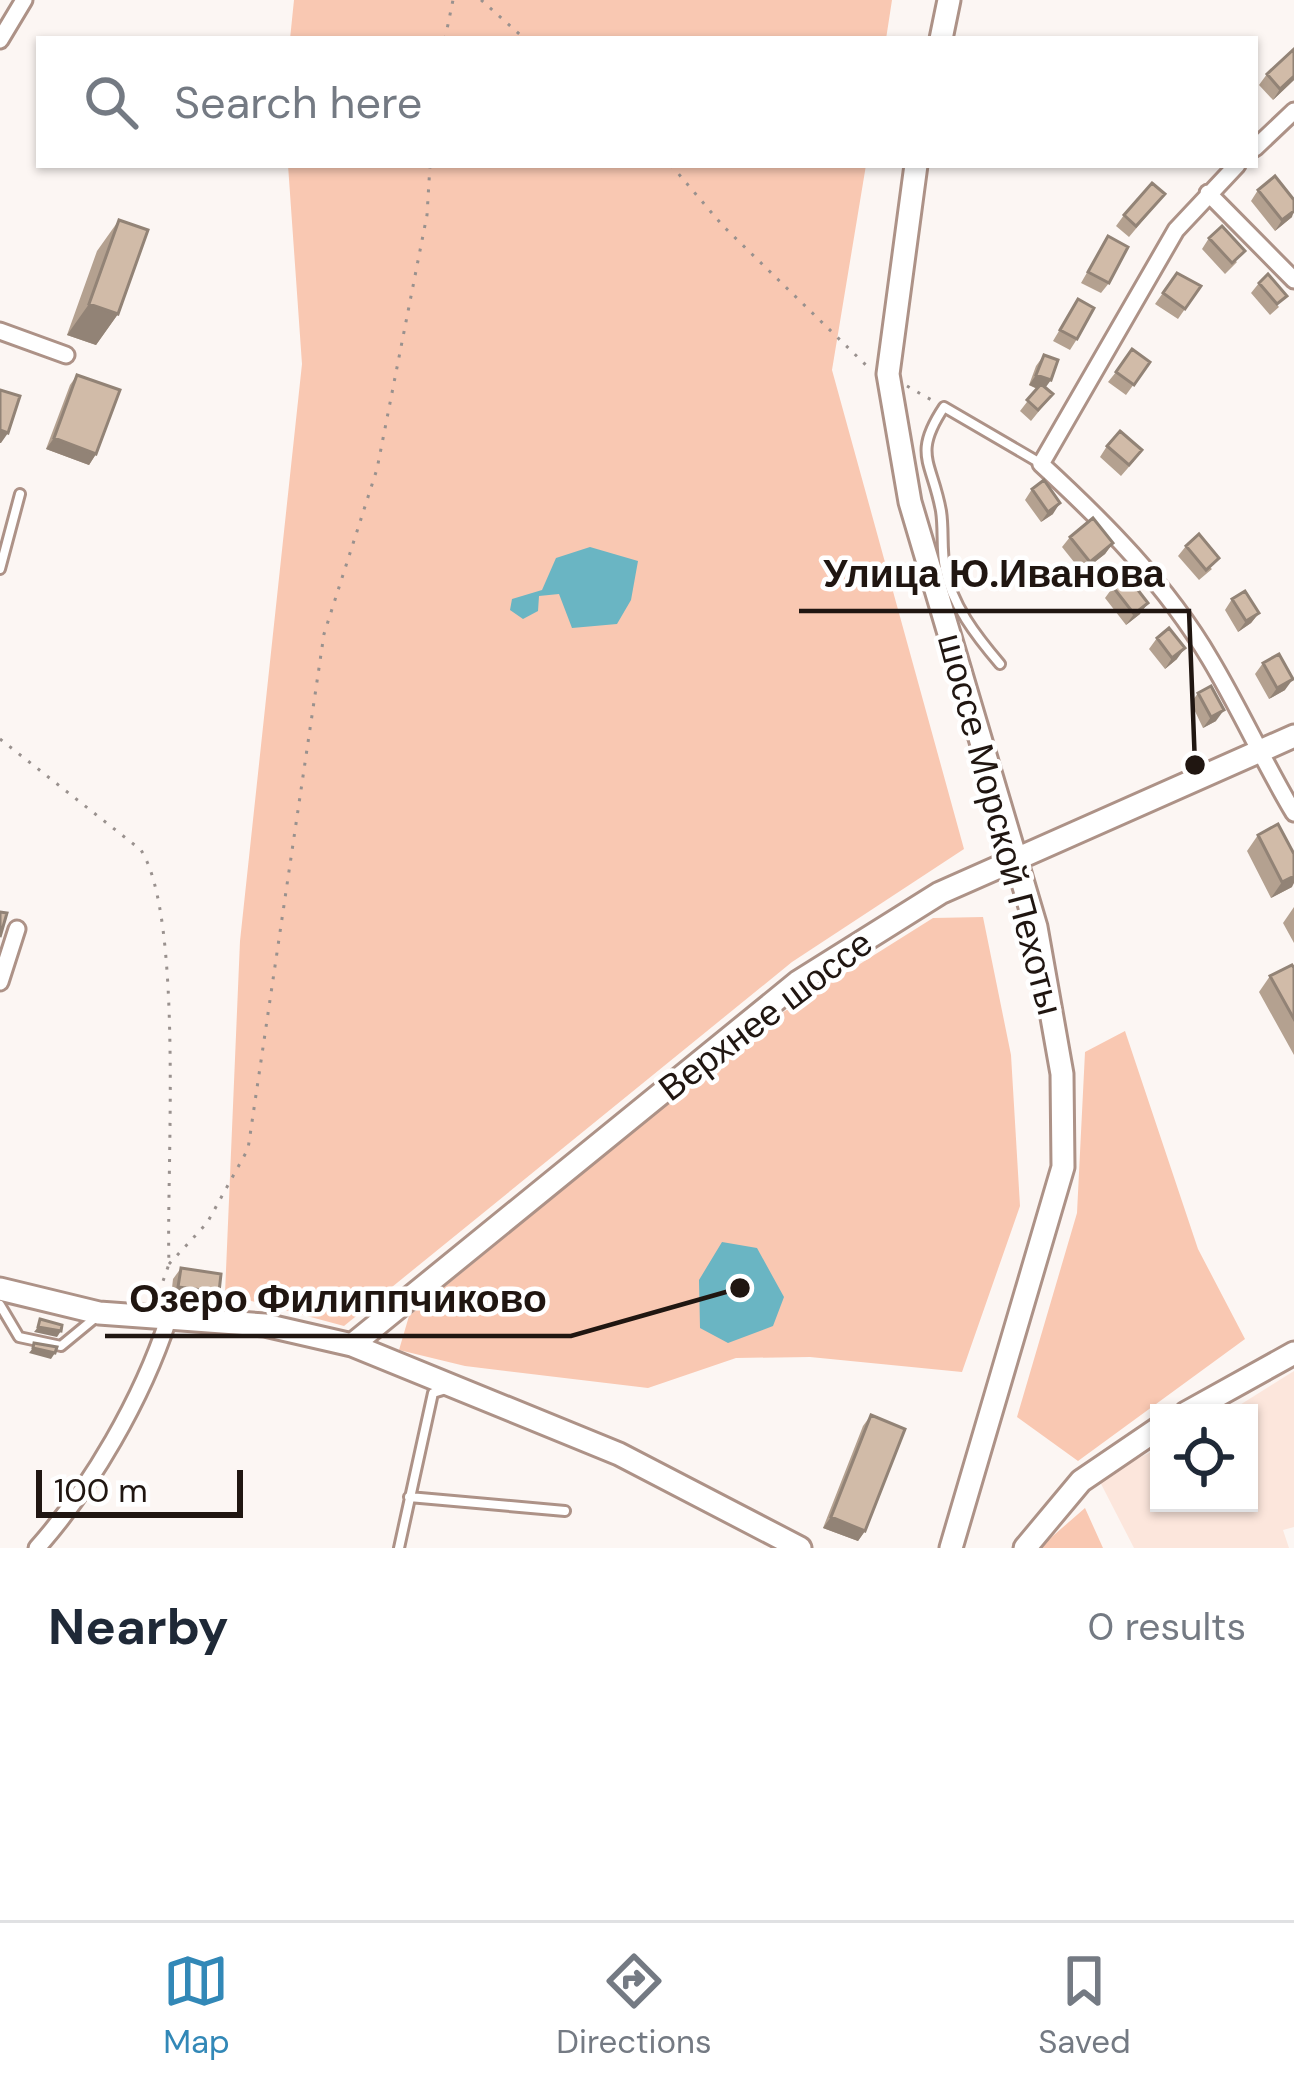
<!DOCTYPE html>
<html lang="en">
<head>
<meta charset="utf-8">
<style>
	:root { --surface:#fff; --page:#f6f6f7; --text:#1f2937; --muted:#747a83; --line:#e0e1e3; --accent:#3288b7 }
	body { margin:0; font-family:"DM Sans",sans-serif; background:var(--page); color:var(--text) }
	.controls { position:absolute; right:36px; bottom:36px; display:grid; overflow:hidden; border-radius:0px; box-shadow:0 3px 9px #0004 }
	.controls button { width:108px; height:108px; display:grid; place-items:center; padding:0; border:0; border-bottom:3px solid var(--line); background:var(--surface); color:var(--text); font:60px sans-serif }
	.scale { position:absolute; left:36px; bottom:30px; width:207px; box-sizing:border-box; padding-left:12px; border:6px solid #201611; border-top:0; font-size:33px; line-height:42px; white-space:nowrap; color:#201611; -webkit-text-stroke:9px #fff; paint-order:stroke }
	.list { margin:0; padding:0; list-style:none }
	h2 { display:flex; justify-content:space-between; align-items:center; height:156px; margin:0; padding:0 48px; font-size:51px }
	h2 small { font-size:39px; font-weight:400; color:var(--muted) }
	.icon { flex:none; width:66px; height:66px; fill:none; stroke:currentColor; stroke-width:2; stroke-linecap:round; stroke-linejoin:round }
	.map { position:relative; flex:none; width:1294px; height:1548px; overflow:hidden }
	.search { position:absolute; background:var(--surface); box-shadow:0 3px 9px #0004; left:36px; right:36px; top:36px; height:132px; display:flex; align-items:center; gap:30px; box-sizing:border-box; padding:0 42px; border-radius:0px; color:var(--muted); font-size:45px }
	.sheet { height:372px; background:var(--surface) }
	nav { display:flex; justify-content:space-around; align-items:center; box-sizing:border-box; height:168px; border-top:3px solid var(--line); background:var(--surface); font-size:33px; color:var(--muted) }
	nav a { display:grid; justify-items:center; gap:6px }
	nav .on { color:var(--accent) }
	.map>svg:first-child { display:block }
</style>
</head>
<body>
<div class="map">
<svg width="1294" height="1548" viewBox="0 0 1294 1548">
	<rect width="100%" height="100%" fill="#fcf6f3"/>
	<!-- built -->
	<path fill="#fce6dc" d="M 1294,1371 L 1294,1527 L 1283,1530 L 1289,1548 L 1134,1548 L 1098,1478 L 1159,1448 L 1159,1503 L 1249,1503 L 1249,1413 L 1227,1413 Z"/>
	<!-- green -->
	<path fill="#f9c8b2" d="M 294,0 L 892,0 L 886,39 L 290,39 Z
		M 288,165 L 866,165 L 832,370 L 964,849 L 792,962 L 344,1326 L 225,1294 L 240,941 L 302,364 Z
		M 983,917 L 1011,1055 L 1020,1206 L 962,1372 L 810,1357 L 736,1358 L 648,1388 L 465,1366 L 399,1350 L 409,1316 L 766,1023 L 933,918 Z
		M 1125,1031 L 1198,1249 L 1245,1339 L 1078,1461 L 1017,1417 L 1077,1213 L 1085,1052 Z
		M 1085,1508 L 1103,1548 L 1039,1548 Z"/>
	<!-- water -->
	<path fill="#6ab5c3" d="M 590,547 L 638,561 L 631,600 L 617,624 L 572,628 L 559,594 L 539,596 L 538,611 L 523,619 L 510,610 L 512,599 L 542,590 L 556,558 Z
		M 722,1242 L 757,1248 L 784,1297 L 773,1326 L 728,1343 L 700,1328 L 699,1280 Z"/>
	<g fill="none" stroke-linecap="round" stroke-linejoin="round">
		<!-- lane casing -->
		<g stroke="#ad9287" stroke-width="14">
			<path id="lane" d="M 0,569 L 20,494
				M 1000,664 C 977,637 951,604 945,568 C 941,549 944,530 941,511 C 932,461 912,455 944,407 L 1040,463
				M 0,1305 L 19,1337 L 61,1346 L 95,1318
				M 409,1497 L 565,1511
				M 399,1548 L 433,1393 L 446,1389"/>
		</g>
		<!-- street casing -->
		<g stroke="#ad9287" stroke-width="21">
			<path id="street" d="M 0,40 L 24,0
				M 1255,148 L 1294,111
				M 1237,165 L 1176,230 L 1041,464 C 1104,522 1166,584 1210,659 C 1240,709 1264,763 1294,813
				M 1208,193 L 1294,280
				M 0,331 L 66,355
				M 0,982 L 17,929
				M 37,1548 C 92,1486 142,1399 168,1320"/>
		</g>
		<!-- secondary casing -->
		<g stroke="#ad9287" stroke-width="27">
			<path id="secondary" d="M 941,39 L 949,0
				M 916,165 L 888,374 L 910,502 L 1036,927 L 1062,1074 L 1063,1167 L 951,1548
				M 0,1289 L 99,1313 L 265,1325 L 352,1345 L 619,1454 L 800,1548
				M 352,1345 L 798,982 L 940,893 L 1294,736
				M 1186,1413 L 1294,1353
				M 1025,1548 L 1081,1481 L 1159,1428"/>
		</g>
		<!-- path -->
		<path stroke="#99918e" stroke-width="3" stroke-dasharray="3 9" stroke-linecap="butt" d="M 481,0 L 525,39
			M 445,39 L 453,0
			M 671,165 L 723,226 L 871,370
			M 907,386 L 935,402
			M 0,739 L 141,850 C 184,918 166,1171 169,1264 L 157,1298
			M 169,1264 L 207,1223 L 248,1149 L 324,634 L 377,469 L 427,215 L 430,165"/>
		<!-- lane -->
		<use href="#lane" stroke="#fff" stroke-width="8"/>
		<!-- street -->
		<use href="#street" stroke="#fff" stroke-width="15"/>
		<!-- secondary -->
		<use href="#secondary" stroke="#fff" stroke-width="21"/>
	</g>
	<!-- wall -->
	<path fill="#b4a190" d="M 1267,74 L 1294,80 L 1273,100 L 1259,85 Z
		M 1258,190 L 1292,217 L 1275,231 L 1251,201 Z
		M 1165,194 L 1129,237 L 1116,226 L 1124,215 Z
		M 119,220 L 118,314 L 96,345 L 67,335 L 97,251 Z
		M 1108,236 L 1109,283 L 1101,293 L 1081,283 Z
		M 1209,238 L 1237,262 L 1225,274 L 1202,249 Z
		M 1177,273 L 1201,286 L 1178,319 L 1155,304 Z
		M 1259,283 L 1279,307 L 1270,315 L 1251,293 Z
		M 1078,299 L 1077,339 L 1070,350 L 1053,341 Z
		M 1044,355 L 1045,387 L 1053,394 L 1031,421 L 1020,411 L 1037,389 L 1029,385 L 1036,366 Z
		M 1150,362 L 1126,395 L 1108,382 L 1116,372 Z
		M 77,375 L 96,454 L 89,465 L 46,449 L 70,385 Z
		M 1107,446 L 1134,461 L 1121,476 L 1100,457 Z
		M 1032,489 L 1053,514 L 1041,522 L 1025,500 Z
		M 1070,537 L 1113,543 L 1105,554 L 1082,572 L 1062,547 Z
		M 1186,546 L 1212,569 L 1199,580 L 1178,556 Z
		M 1113,587 L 1140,614 L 1126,625 L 1105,598 Z
		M 1232,599 L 1259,613 L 1251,623 L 1238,632 L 1225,610 Z
		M 1157,638 L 1177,659 L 1165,669 L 1149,649 Z
		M 1263,663 L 1285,690 L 1269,699 L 1255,674 Z
		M 1198,693 L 1216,721 L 1203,728 L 1191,703 Z
		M 1258,835 L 1292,887 L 1271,898 L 1247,851 Z
		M 1294,907 L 1294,943 L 1283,923 Z
		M 1294,968 L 1294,1055 L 1259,992 L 1270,976 Z
		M 181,1268 L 219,1292 L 211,1303 L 171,1297 L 173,1279 Z
		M 871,1415 L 865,1531 L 858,1541 L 823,1528 L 863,1426 Z"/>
	<!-- shaded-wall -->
	<path fill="#928376" d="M 1294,76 L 1294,80 L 1273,100 L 1280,89 Z
		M 1294,211 L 1292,217 L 1275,231 L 1282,220 Z
		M 89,304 L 118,314 L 96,345 L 67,335 Z
		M 1036,375 L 1051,380 L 1043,391 L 1029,385 Z
		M 0,430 L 8,433 L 1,443 L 0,443 Z
		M 54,438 L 96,454 L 89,465 L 46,449 Z
		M 1060,503 L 1053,514 L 1041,522 L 1048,512 Z
		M 1113,543 L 1105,554 L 1082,572 L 1090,562 Z
		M 1148,603 L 1140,614 L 1126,625 L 1134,614 Z
		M 1259,613 L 1251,623 L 1238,632 L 1246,621 Z
		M 1185,648 L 1177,659 L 1165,669 L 1172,658 Z
		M 1293,679 L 1285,690 L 1269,699 L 1277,688 Z
		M 1224,710 L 1216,721 L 1203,728 L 1211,717 Z
		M 1294,876 L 1294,883 L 1292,887 L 1271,898 L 1282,882 Z
		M 178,1287 L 219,1292 L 211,1303 L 171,1297 Z
		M 38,1327 L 61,1331 L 57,1337 L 34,1332 Z
		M 33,1348 L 55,1353 L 51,1359 L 29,1353 Z
		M 831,1517 L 865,1531 L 858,1541 L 823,1528 Z"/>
	<!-- building -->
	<path fill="#d1bba8" stroke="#928376" stroke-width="3" d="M 1294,49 L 1294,76 L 1280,89 L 1267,74 Z
		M 1275,176 L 1294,200 L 1294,211 L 1282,220 L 1258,190 Z
		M 1152,183 L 1165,194 L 1136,226 L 1124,215 Z
		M 119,220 L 148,230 L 118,314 L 89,304 Z
		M 1222,226 L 1245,251 L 1232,263 L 1209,238 Z
		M 1108,236 L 1128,247 L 1109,283 L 1088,272 Z
		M 1177,273 L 1201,286 L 1185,309 L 1163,293 Z
		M 1268,274 L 1287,296 L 1277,304 L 1259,283 Z
		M 1078,299 L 1094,308 L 1077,339 L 1060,330 Z
		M 1132,349 L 1150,362 L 1134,385 L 1116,372 Z
		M 1044,355 L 1058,360 L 1051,380 L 1036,375 Z
		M 77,375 L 120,390 L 96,454 L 54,438 Z
		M 1041,384 L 1053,394 L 1038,410 L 1027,400 Z
		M 0,390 L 20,396 L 8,433 L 0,430 Z
		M 1120,431 L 1142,450 L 1129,465 L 1107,446 Z
		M 1044,480 L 1060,503 L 1048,512 L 1032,489 Z
		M 1093,518 L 1113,543 L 1090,562 L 1070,537 Z
		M 1199,534 L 1219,558 L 1206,570 L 1186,546 Z
		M 1127,576 L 1148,603 L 1134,614 L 1113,587 Z
		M 1245,591 L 1259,613 L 1246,621 L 1232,599 Z
		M 1169,628 L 1185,648 L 1172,658 L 1157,638 Z
		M 1279,654 L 1293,679 L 1277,688 L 1263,663 Z
		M 1211,686 L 1224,710 L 1211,717 L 1198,693 Z
		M 1278,824 L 1294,854 L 1294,876 L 1282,882 L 1258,835 Z
		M 0,912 L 7,913 L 0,937 Z
		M 1292,965 L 1294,968 L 1294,1019 L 1270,976 Z
		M 181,1268 L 221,1274 L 219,1292 L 178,1287 Z
		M 40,1319 L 62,1325 L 61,1331 L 38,1327 Z
		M 34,1343 L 57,1347 L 55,1353 L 33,1348 Z
		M 871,1415 L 905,1429 L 865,1531 L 831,1517 Z"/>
	<g text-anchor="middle" stroke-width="9" stroke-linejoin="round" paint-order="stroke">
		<!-- street labels -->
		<g font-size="36" fill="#201611" stroke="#fff">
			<text transform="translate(1001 824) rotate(75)" y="13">шоссе Морской Пехоты</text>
			<text transform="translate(765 1015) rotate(-37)" y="13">Верхнее шоссе</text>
		</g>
	</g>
	<!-- callouts -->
	<path fill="none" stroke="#201611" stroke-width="4.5" d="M1195 765L1189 611H799M740 1288L571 1336H105"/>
	<g fill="#201611" stroke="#fff" stroke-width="4.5">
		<circle cx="1195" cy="765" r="12"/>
		<circle cx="740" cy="1288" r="12"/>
	</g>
	<g font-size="39" text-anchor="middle" font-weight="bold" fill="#201611" stroke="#fff" stroke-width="9" stroke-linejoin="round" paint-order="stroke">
		<text x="994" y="587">Улица Ю.Иванова</text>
		<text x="338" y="1312">Озеро Филиппчиково</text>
	</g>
</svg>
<div class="controls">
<button><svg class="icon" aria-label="locate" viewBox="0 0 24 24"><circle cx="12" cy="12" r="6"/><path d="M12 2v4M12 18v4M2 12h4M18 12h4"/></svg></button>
</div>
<div class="scale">100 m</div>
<div class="search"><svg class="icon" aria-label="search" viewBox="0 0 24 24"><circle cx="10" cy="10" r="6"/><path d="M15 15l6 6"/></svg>Search here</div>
</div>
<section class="sheet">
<h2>Nearby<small>0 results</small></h2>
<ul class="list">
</ul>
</section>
<nav>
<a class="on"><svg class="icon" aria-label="map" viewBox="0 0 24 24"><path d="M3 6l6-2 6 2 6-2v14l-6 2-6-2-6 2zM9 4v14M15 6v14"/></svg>Map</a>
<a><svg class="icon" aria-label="directions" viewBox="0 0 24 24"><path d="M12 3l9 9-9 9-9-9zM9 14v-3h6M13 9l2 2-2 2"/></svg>Directions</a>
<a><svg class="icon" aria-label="saved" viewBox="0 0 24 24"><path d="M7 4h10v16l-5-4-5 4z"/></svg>Saved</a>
</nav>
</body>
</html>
